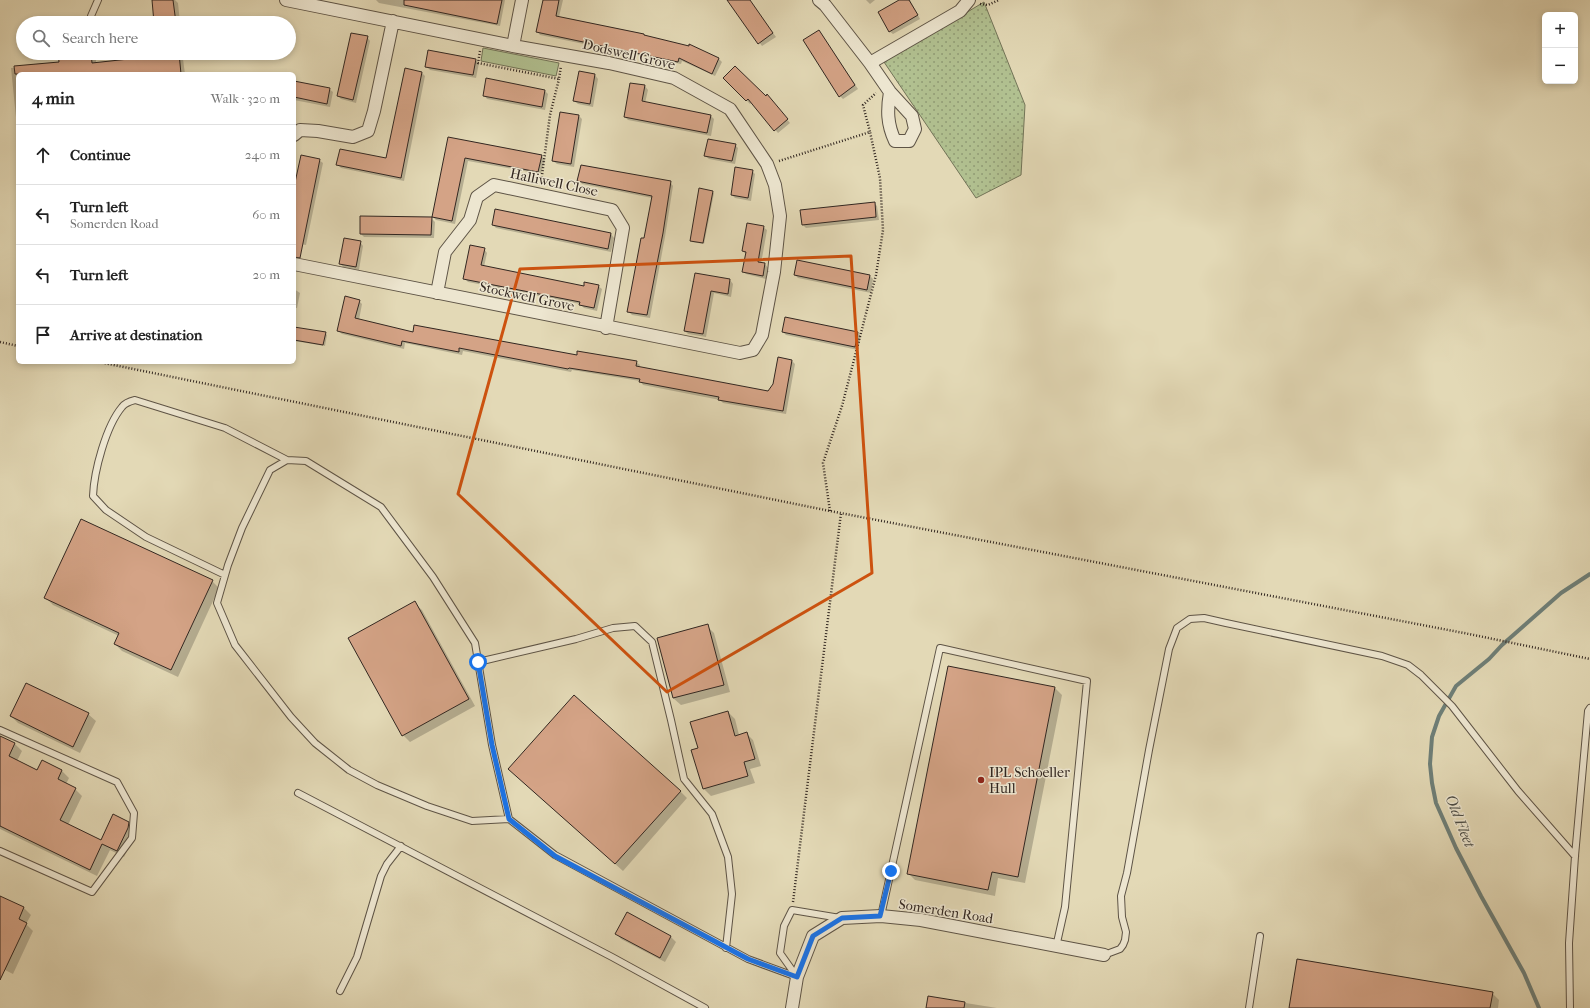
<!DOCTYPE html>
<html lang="en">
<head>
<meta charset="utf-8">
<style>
	:root { --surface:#fff; --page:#f6f6f6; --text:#222; --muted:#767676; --line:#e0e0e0 }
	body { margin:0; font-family:"IM FELL French Canon",serif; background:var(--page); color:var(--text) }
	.controls { position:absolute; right:12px; top:12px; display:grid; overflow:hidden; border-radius:6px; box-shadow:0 2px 6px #0003 }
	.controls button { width:36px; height:36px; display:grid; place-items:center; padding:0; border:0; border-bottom:1px solid var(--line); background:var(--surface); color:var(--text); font:20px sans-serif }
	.stop { position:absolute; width:12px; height:12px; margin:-9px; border:3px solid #1a73e8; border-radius:50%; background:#fff }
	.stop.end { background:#1a73e8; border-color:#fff; box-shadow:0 1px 4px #0008 }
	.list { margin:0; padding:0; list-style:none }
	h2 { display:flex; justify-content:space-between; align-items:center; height:52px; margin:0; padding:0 16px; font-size:17px }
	h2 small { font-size:13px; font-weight:400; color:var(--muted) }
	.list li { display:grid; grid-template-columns:26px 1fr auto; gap:12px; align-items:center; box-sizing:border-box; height:60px; padding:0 16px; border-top:1px solid var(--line) }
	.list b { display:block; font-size:15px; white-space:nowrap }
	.list p { margin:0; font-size:13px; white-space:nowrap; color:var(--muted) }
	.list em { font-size:13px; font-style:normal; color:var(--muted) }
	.icon { flex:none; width:22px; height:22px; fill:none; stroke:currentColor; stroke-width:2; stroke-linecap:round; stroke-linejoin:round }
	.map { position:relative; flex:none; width:1590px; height:1008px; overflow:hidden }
	.search { position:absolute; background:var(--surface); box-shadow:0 2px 6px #0003; left:16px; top:16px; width:280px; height:44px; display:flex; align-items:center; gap:10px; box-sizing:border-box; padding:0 14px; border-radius:22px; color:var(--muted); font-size:15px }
	.panel { position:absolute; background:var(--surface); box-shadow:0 2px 6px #0003; left:16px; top:72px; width:280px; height:292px; border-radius:6px }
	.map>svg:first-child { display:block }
</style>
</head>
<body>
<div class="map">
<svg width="1590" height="1008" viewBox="0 0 1590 1008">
	<defs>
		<pattern id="park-dots" width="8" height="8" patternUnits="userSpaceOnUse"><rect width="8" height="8" fill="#b1c090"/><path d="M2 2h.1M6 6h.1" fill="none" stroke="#919c75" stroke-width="1.8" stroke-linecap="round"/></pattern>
	</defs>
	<rect width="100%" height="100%" fill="#e3d9b6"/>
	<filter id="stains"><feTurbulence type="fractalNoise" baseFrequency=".005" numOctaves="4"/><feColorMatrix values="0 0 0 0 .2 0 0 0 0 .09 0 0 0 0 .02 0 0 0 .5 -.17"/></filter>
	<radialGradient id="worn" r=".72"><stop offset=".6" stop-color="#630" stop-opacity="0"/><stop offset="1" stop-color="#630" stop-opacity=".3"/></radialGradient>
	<!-- grass -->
	<path fill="#b1c090" stroke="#727458" d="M 483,48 L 559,63 L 556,76 L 481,61 Z"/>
	<!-- park -->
	<path fill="url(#park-dots)" stroke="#727458" d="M 984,2 L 1025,105 L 1021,175 L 976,198 L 884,62 Z"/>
	<!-- shadow -->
	<path fill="#0003" d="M 156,0 L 175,0 L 178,3 L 180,23 L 155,23 Z
		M 376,0 L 505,0 L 500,26 L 379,3 Z
		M 544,0 L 563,0 L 559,17 L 644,34 L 646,37 L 719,59 L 722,62 L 715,76 L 682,61 L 681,64 L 540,35 L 537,31 Z
		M 728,0 L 749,0 L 776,37 L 762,46 Z
		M 866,0 L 875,0 L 870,4 Z
		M 901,0 L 910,0 L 920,19 L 893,34 L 889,31 Z
		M 822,35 L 858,89 L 843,99 L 840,96 Z
		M 367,37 L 370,41 L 356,103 L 341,99 L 338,96 Z
		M 59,53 L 91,53 L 96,59 L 96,64 L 149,58 L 148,53 L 178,53 L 183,59 L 185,74 L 18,74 L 18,137 L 11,68 L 60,63 Z
		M 476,60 L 479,63 L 476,78 L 430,70 L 426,66 Z
		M 580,72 L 595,75 L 598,79 L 593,107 L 578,104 L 574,101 Z
		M 422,73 L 425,76 L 404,181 L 341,168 L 337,164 L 387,159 Z
		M 724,78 L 770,99 L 790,123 L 778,133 L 752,102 L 750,104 Z
		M 487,80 L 545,91 L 548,94 L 545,110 L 487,99 L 484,95 Z
		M 294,82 L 329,89 L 333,92 L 330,107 L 294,100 Z
		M 631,84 L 645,86 L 648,90 L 645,103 L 711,116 L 714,119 L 711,136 L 628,120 L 625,117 Z
		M 579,116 L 582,119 L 574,167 L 557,164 L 553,161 Z
		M 449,138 L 541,156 L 545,159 L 541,174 L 468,161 L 455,224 L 436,220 L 433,217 Z
		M 735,145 L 738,148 L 735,164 L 709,159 L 705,156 Z
		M 319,160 L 323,163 L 306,245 L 294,243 L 294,193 Z
		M 752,171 L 755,174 L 751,201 L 735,198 L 732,195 Z
		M 579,180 L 670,182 L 673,186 L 665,237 L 650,318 L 632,315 L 628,311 L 645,240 L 652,198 L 582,184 Z
		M 712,192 L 714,193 L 704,244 L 692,242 L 691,240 Z
		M 874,203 L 877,206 L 879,220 L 806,228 L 803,225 L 801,211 Z
		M 496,211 L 611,234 L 614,238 L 611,252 L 496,228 L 493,225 Z
		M 431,218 L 435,222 L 434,238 L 364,237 L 361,234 Z
		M 763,227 L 767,230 L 761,264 L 765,264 L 768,268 L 766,279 L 746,274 L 743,271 L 746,254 L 743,251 Z
		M 360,242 L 363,246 L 359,270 L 343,267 L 340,263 Z
		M 484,249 L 487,253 L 484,267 L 584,287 L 598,286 L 602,289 L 597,311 L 584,308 L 580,304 L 468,282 L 464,278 Z
		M 798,261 L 870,276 L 873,279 L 871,293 L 798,278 L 795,275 Z
		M 695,274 L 730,280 L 733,284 L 731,297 L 714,293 L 706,337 L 688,334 L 685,331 Z
		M 294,289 L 300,293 L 297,308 L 294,308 Z
		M 359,301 L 362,304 L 359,320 L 413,333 L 577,356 L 636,362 L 640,365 L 639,367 L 769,392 L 792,361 L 795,364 L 786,414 L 723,403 L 720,400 L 643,385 L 640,381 L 572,370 L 571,372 L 463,351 L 462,355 L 405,343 L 404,349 L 342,334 L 338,331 Z
		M 294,328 L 325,333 L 327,335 L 325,346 L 294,341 Z
		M 783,332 L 858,333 L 861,336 L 858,350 L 786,335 Z
		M 212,581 L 219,588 L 178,677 L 122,651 L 115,644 L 119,636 L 53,605 L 46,598 Z
		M 414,603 L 422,610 L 475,706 L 410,742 L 403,735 Z
		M 707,626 L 714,633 L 730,692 L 681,705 L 673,698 Z
		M 1055,688 L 1062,695 L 1025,883 L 998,878 L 995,896 L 915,880 L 908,873 Z
		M 728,712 L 735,719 L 739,735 L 746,733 L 753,740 L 761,766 L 750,769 L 755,783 L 711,796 L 704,789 Z
		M 88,714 L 96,721 L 80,753 L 18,723 L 11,716 Z
		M 0,737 L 15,744 L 22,751 L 17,761 L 38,771 L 62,771 L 69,778 L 66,784 L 75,789 L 82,796 L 68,825 L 101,841 L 128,823 L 135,830 L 135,835 L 124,857 L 110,850 L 97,876 L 0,829 Z
		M 516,776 L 680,791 L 687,798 L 623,871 Z
		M 0,897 L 24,908 L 31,915 L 26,924 L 33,931 L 13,974 L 3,969 L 0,976 Z
		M 627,913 L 671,937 L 676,942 L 665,962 L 621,939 L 616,933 Z
		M 1492,993 L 1499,1000 L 1498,1008 L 1290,1008 Z
		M 928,997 L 997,1008 L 927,1008 Z"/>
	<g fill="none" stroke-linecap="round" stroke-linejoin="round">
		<!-- stream -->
		<path stroke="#6e7f78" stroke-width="4" d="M 1539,1008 L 1524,973 L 1481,896 L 1456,848 L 1436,803 L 1432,783 L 1430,764 L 1432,737 L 1439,716 L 1456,686 L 1489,659 L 1502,645 L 1561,593 L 1590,574"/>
	</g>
	<!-- building -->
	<path fill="#d4a386" stroke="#322721" d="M 152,0 L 173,0 L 176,23 L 154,23 Z
		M 404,0 L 502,0 L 497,24 L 404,5 Z
		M 543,0 L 559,0 L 556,16 L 644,34 L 644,35 L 689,46 L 689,44 L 719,58 L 712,74 L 679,58 L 678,62 L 536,32 Z
		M 727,0 L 750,0 L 773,33 L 758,44 Z
		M 899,0 L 909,0 L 918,15 L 889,32 L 878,12 Z
		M 819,30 L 855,85 L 839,97 L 803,40 Z
		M 351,33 L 368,36 L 353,100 L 337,96 Z
		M 428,50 L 476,59 L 473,75 L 425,67 Z
		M 58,53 L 91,53 L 92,63 L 147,57 L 147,53 L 179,53 L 181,74 L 15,74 L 14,66 L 59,62 Z
		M 735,66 L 766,96 L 767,94 L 788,119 L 774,131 L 748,99 L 746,101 L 723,78 Z
		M 405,68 L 422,72 L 401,178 L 336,165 L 340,149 L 386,158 Z
		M 579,71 L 595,74 L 590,104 L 573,101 Z
		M 486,78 L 545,90 L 542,107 L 483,96 Z
		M 294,81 L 330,88 L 327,104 L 294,97 Z
		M 630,83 L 645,85 L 642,101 L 711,115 L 707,133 L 624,117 Z
		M 560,112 L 579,115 L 571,164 L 552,161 Z
		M 448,137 L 542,155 L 538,172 L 465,158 L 452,221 L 432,217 Z
		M 708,139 L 736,144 L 732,161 L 704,156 Z
		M 301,155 L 320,159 L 300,258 L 294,257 L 294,187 Z
		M 581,165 L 671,181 L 663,233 L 647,315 L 627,312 L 641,238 L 644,238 L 652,196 L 577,181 Z
		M 735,167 L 753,170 L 748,198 L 731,195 Z
		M 699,188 L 713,191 L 703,243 L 690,241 Z
		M 875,202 L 876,217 L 802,225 L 800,210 Z
		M 495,209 L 611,233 L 608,249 L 492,225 Z
		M 360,216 L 432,217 L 431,235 L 360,234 Z
		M 747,223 L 764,226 L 758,262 L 765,263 L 763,276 L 742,272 L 746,252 L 742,251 Z
		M 344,238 L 361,241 L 356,267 L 339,264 Z
		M 470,245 L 485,248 L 481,265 L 584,286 L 584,282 L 599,285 L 594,308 L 579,305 L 580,302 L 463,279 Z
		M 797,260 L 870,275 L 867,290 L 794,275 Z
		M 695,273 L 730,279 L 728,294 L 711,291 L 703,334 L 684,331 Z
		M 345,296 L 360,300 L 355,318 L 413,332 L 414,325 L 577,355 L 577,351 L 637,361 L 636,366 L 768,391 L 773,384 L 778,357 L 792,360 L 783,411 L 718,400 L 719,397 L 639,382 L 640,379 L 569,368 L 568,369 L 459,348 L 459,352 L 402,341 L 401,346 L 337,331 Z
		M 785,317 L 858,332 L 855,347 L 782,332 Z
		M 294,327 L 326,332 L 323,345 L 294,340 Z
		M 81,519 L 213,580 L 171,670 L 114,644 L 119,633 L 44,598 Z
		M 415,601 L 469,699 L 402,736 L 348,638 Z
		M 708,624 L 724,685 L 673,698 L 657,638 Z
		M 948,666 L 1055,687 L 1018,877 L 992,872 L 988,890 L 907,874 Z
		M 26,683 L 89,713 L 73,747 L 10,716 Z
		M 574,695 L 681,791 L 615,864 L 508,769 Z
		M 728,711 L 735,736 L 747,732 L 755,759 L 744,762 L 748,776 L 703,789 L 691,750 L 698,748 L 690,722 Z
		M 0,736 L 15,743 L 9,756 L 37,770 L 42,760 L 62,770 L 58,779 L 76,788 L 60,820 L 101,840 L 113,814 L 129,822 L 128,828 L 117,851 L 102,844 L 90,870 L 0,826 Z
		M 0,896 L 24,907 L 19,919 L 27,923 L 0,980 Z
		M 627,912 L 671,936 L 660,958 L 615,934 Z
		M 1297,959 L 1493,992 L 1490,1008 L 1289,1008 Z
		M 928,996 L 965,1002 L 964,1008 L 926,1008 Z"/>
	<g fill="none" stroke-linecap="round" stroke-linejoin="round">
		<!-- lane casing -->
		<g stroke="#5e5446" stroke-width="8">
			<path id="lane" d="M 90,23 L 91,16 L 98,0
				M 225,575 L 146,537 L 106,510 L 93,496 C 94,471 106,426 122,407 C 125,403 131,401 135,400 L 225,428 L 287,460
				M 478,662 L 576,639 L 613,628 L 635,626 L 652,642 L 671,720 L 684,779 L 712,814 L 728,857 L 732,894 L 726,948
				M 0,730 L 117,782 L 134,813 L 132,838 L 92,892 L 0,851
				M 298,793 L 612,957 L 705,1008
				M 509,819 L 472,821 L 427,806 L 377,785 L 349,770 L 315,743 L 291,717 L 235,645 L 217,603 L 228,565 L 242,528 L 270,470 L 287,460 L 306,461 L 381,507 L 433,577 L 475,643 L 492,745 L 509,819 L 555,855 L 748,959 L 797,977
				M 881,916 L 940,648 L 1087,681 L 1065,907 L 1056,947
				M 1104,955 L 1120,949 L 1123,945 L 1125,940 L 1126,932 L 1122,917 L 1121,896 L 1127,873 L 1149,750 L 1169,649 L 1177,628 L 1190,619 L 1204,618 L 1226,623 L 1382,656 L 1408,665 L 1421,675 L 1452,706 L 1518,791 L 1575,856
				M 797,977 L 780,953 L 784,926 L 792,910 L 840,918
				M 340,991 L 357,957 L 381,876 L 387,864 L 401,846
				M 1249,1008 L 1260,936
				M 1570,1008 L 1569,943 L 1575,856 L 1588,711 L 1590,708"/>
		</g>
		<!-- street casing -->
		<g stroke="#5e5446" stroke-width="14">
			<path id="street" d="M 286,0 L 513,46 L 609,63 L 674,78 L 730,109 L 767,164 L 775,185 L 780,216 L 774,272 L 762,335 L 753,350 L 740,353 L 294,264
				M 819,0 L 825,5 L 870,63 L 890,92 L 912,116 L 915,129 L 909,141 L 895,141 C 887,124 887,110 890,92
				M 513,46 L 522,0
				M 870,63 L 960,11 L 969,0
				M 294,135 L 300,130 L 318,131 L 353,137 L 368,131 L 374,111 L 393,21
				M 437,293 L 445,252 L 470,220 L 477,197 L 494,185 L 612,210 L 623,228 L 606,328
				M 792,1008 L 797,977 L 813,936 L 842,918 L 881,916 L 921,920 L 1104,955"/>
		</g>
		<!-- path -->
		<path stroke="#322721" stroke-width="2.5" stroke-dasharray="1 2" stroke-linecap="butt" d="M 980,4 L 988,5 L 999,0
			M 480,51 L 478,63 L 559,79 L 561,66
			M 779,161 L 870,132 L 863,105 L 876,93
			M 541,183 L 550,115 L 559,79
			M 0,342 L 18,346
			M 99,362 L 830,511 L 1469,634 L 1590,659
			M 830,511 L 823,463 L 842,406 L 876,275 L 883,230 L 880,178 L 870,132
			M 793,902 L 841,513"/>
		<!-- lane -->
		<use href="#lane" stroke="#ede6d0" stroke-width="6"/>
		<!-- street -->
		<use href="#street" stroke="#ede6d0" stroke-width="12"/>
	</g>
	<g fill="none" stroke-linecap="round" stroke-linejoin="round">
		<!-- route -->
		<path stroke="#1a73e8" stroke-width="5" d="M 478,662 L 492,745 L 509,819 L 555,856 L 748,959 L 797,977 L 813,936 L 842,918 L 880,916 L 891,871"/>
	</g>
	<!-- marked area -->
	<path fill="none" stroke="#cd520f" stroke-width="3" stroke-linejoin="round" d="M 851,256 L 872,573 L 667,692 L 458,494 L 520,269 Z"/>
	<!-- markers -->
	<circle fill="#8f2418" stroke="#ede6d0" stroke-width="1.5" cx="981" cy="780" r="4"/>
	<g text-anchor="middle" stroke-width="3" stroke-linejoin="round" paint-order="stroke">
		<!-- street labels -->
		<g font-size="14" fill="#322721" stroke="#ede6d0">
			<text transform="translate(629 54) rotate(13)" y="5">Dodswell Grove</text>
			<text transform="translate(554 182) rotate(12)" y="5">Halliwell Close</text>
			<text transform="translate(527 296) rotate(12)" y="5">Stockwell Grove</text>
			<text transform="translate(946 911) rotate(9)" y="5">Somerden Road</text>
		</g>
		<!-- poi labels -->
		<g font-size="14" fill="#322721" stroke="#ede6d0" text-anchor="start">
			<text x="989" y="777">IPL Schoeller<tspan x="989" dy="16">Hull</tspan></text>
		</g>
		<!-- water labels -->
		<g font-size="15" font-style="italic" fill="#4b4c45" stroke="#ede6d0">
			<text transform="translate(1460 821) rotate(68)" y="5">Old Fleet</text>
		</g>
	</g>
	<rect width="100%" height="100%" filter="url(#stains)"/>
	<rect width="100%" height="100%" fill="url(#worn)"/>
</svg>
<div class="controls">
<button>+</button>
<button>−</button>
</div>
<div class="stop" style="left:478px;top:662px"></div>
<div class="stop end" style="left:891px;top:871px"></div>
<div class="search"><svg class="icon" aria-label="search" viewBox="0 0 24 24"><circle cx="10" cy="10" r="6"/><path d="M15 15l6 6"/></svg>Search here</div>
<section class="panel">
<h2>4 min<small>Walk · 320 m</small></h2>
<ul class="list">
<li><svg class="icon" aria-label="ahead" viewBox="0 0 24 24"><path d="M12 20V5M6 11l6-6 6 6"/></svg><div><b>Continue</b></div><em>240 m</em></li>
<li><svg class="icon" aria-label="left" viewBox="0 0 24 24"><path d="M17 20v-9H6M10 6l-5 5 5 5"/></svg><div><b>Turn left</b><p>Somerden Road</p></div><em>60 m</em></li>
<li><svg class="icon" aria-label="left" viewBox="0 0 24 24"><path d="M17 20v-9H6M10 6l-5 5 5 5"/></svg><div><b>Turn left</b></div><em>20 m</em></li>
<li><svg class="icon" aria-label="arrive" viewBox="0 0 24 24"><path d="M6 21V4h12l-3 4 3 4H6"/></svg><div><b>Arrive at destination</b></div></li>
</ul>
</section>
</div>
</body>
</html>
